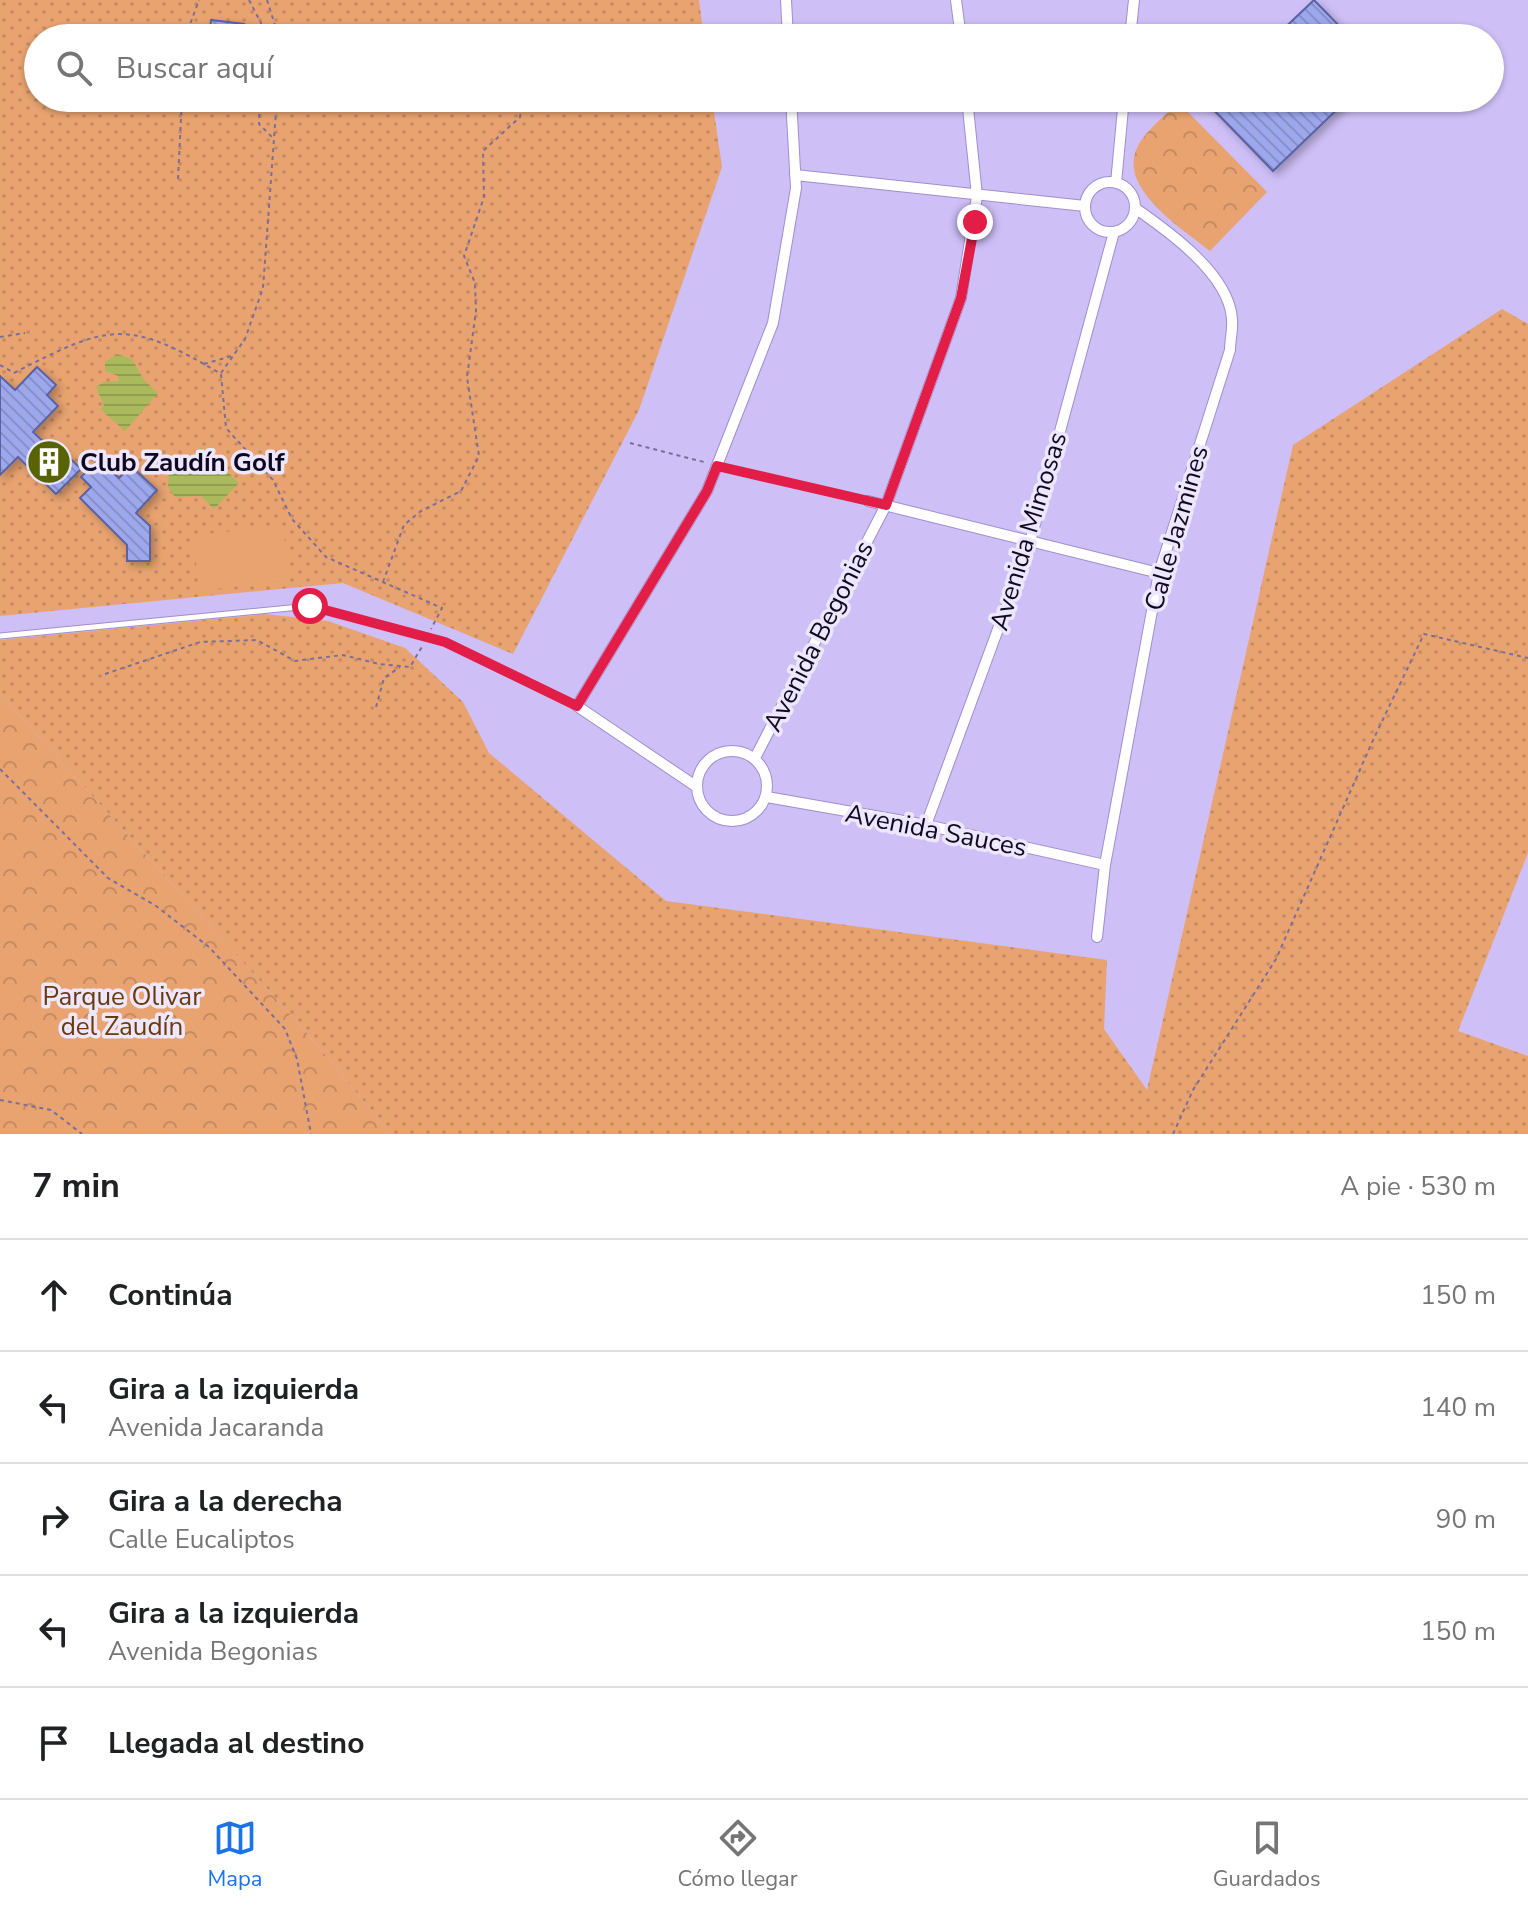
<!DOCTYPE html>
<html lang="es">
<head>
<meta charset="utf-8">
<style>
	:root { --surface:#fff; --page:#f2f2f2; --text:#202124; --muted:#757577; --line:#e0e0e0; --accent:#1a73e8 }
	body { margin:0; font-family:"Nunito Sans",sans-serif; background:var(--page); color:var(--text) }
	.stop { position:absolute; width:24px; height:24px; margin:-18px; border:6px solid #e11d48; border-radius:50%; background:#fff }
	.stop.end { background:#e11d48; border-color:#fff; box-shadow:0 2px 8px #0008 }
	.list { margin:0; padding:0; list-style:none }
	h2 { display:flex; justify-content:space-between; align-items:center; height:104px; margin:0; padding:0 32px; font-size:34px }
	h2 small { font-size:26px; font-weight:400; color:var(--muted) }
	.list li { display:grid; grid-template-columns:52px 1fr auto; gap:24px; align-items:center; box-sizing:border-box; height:112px; padding:0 32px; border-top:2px solid var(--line) }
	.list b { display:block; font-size:30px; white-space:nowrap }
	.list p { margin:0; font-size:26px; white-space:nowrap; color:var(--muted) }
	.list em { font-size:26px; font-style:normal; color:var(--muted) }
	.icon { flex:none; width:44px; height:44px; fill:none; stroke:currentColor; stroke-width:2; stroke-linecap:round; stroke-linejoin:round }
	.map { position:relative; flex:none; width:1528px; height:1134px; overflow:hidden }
	.search { position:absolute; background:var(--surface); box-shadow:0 2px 6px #0004; left:24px; right:24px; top:24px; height:88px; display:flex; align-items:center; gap:20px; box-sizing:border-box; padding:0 28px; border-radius:44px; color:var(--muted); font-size:30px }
	.sheet { height:664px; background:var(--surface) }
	nav { display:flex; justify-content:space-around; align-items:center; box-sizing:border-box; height:112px; border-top:2px solid var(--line); background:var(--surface); font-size:22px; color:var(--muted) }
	nav a { display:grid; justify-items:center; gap:4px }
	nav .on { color:var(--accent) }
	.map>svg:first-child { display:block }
</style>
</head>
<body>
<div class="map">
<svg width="1528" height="1134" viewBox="0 0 1528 1134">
	<defs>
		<pattern id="grass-dots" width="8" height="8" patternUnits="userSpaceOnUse" patternTransform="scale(2)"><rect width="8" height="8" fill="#e8a370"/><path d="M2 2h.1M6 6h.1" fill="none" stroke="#c68b61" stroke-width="1.8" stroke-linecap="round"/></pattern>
		<pattern id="park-crowns" width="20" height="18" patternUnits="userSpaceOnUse" patternTransform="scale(2)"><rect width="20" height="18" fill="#e8a370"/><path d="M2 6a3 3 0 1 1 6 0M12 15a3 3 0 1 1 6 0" fill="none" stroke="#c68b61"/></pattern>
		<pattern id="water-rules" width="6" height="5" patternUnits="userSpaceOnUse" patternTransform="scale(2)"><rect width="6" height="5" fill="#aab95b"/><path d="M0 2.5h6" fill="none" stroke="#919e4f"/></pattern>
		<pattern id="building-back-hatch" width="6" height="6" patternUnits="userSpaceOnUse" patternTransform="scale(2)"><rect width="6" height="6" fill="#9da8ec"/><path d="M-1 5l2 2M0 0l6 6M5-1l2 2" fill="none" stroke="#868fca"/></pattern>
		<filter id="shadow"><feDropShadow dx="4" dy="4" stdDeviation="4" flood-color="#0004"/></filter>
	</defs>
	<rect width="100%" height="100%" fill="#cebff7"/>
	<!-- grass -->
	<path fill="url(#grass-dots)" d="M 0,0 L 699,0 L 704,38 L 38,38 L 38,98 L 712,98 L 722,167 L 639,410 L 513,654 L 343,583 L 0,616 Z
		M 1502,309 L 1528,324 L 1528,853 L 1458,1031 L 1528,1056 L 1528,1134 L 391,1134 L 307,1033 L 0,694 L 0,640 L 265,614 L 328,621 L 405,648 L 463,702 L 489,753 L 666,901 L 1107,960 L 1104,1029 L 1147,1090 L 1293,445 Z"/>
	<!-- park -->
	<path fill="url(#park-crowns)" d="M 1178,102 L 1267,192 L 1210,251 C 1183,229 1118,189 1137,148 C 1144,132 1166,115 1178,102 Z
		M 0,694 L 307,1033 L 391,1134 L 0,1134 Z"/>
	<!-- garden -->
	<path fill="#e8a370" d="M 283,525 L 289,580 L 199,591 L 193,536 Z"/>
	<!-- water -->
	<path fill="url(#water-rules)" d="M 117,354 L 132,359 L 144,380 L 158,393 L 125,431 L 100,409 L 104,406 L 96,387 L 104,382 L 119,381 L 118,376 L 105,371 L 105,362 Z
		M 201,447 L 239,483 L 214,509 L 201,496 L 175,497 L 168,487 L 169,470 L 187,462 Z"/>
	<!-- building -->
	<path fill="url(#building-back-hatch)" stroke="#5a62a1" stroke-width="2" filter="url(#shadow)" d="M 1314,0 L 1351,38 L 1274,38 Z
		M 211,20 L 244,24 L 243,38 L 209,38 Z
		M 1202,98 L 1349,98 L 1273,171 Z
		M 37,367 L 56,385 L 47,395 L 58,406 L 33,432 L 49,447 L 53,442 L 81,469 L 56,494 L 18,457 L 0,475 L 0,376 L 15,390 Z
		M 99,459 L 119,478 L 131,466 L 157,490 L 136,513 L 150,526 L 150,561 L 127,561 L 127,545 L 80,498 L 91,487 L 81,477 Z"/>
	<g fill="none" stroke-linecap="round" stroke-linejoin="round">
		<!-- lane casing -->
		<g stroke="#a08dcf" stroke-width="7">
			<path id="lane" d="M 0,636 L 310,606 L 445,642 L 576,706"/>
		</g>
		<!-- street casing -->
		<g stroke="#a08dcf" stroke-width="12">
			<path id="street" d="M 786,0 L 788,38
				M 956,0 L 961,38
				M 1130,38 L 1134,0
				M 795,175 L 1085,206
				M1085 207a25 25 0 1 1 50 0a25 25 0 1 1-50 0Z
				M 1116,183 L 1124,98
				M 868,501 L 1159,573
				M697 786a35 35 0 1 1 70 0a35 35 0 1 1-70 0Z
				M 755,758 L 886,505 L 961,298 L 977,196 L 967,98
				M 697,787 L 577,706 L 707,491 L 773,323 L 796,188 L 791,98
				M 767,797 L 926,825 L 1105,865
				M 926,825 L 1030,542 L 1114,232
				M 1097,937 L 1105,865 L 1159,573 L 1230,350 C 1230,340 1233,329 1232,319 C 1229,274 1168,231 1135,208"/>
		</g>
		<!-- path -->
		<path stroke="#7b6f99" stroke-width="2" stroke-dasharray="4 4" stroke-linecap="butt" d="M 249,0 L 261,23 L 261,38
			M 267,0 L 279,38
			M 185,38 L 199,0
			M 260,98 L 259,124 L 273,138
			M 178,179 L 182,98
			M 0,337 L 25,333
			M 204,364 L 232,356
			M 0,365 L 14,373 C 109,324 127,318 221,374 L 226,428 L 273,480 L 292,519 L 326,557 L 442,608 L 431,629
			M 221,373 L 245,339 L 263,288 L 277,98
			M 630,443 L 704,462
			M 729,469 L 856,498
			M 383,582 L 404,525 L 421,511 L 461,491 L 479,456 L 467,377 L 476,311 L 475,283 L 464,256 L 484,197 L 483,151 L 520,117 L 523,98
			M 105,674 L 200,642 L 257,640 L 295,661 L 343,655 L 379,664 L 410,667 L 423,645
			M 376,707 L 384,678 L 400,667
			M 0,769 L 108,878 L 156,906 L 209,947 L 285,1029 L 297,1059 L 311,1134
			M 0,1100 L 51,1110 L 82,1134
			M 1173,1134 L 1193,1090 L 1276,959 L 1374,738 L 1424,634 L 1528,658"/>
		<!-- lane -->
		<use href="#lane" stroke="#fff" stroke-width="5"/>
		<!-- street -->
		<use href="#street" stroke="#fff" stroke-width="10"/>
	</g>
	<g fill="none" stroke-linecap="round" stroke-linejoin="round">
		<!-- route -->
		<path stroke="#e11d48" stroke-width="10" d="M 310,606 L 445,642 L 577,706 L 707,491 L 717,466 L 886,505 L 961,298 L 975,222"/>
	</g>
	<!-- icons -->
	<defs>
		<g id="building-disc" transform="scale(2.3)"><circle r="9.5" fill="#586302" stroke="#ece7fc"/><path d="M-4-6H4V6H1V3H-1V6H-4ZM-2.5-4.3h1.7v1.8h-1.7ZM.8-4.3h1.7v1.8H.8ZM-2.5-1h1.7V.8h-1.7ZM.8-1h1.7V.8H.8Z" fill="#fff"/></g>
	</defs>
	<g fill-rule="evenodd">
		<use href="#building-disc" x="49" y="462"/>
	</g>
	<g text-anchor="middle" stroke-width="7" stroke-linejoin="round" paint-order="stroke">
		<!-- poi labels -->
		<g font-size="26" font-weight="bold" fill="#100820" stroke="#ece7fc" text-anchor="start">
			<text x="80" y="471">Club Zaudín Golf</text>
		</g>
		<!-- street labels -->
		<g font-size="26" fill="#100820" stroke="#ece7fc">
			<text transform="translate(1176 528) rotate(-74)" y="9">Calle Jazmines</text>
			<text transform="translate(1028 531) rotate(-73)" y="9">Avenida Mimosas</text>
			<text transform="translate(818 636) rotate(-63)" y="9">Avenida Begonias</text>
			<text transform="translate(936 830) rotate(11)" y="9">Avenida Sauces</text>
		</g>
		<!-- park labels -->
		<g font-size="26" fill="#6b390a" stroke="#ece7fc">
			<text x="122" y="1005">Parque Olivar<tspan x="122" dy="30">del Zaudín</tspan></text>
		</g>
	</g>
</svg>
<div class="stop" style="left:310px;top:606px"></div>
<div class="stop end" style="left:975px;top:222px"></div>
<div class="search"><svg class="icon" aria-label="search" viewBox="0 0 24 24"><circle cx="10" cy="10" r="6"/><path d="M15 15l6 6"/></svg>Buscar aquí</div>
</div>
<section class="sheet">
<h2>7 min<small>A pie · 530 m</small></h2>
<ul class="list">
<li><svg class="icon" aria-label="ahead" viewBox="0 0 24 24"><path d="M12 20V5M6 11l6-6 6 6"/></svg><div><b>Continúa</b></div><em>150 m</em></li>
<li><svg class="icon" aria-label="left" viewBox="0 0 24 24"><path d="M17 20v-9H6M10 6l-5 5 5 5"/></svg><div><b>Gira a la izquierda</b><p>Avenida Jacaranda</p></div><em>140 m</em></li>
<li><svg class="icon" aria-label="right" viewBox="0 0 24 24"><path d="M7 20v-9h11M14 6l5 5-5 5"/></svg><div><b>Gira a la derecha</b><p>Calle Eucaliptos</p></div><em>90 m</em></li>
<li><svg class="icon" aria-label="left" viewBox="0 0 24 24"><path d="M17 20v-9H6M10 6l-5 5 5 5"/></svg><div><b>Gira a la izquierda</b><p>Avenida Begonias</p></div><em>150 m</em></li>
<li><svg class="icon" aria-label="arrive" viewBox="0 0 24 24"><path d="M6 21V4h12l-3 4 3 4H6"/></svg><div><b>Llegada al destino</b></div></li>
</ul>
</section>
<nav>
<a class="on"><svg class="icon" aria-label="map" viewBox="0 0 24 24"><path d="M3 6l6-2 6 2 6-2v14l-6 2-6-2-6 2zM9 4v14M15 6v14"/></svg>Mapa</a>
<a><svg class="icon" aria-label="directions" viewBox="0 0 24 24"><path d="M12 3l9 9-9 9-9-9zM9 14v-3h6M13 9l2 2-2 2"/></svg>Cómo llegar</a>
<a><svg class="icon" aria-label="saved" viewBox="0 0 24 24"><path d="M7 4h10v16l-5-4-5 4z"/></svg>Guardados</a>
</nav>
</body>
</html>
